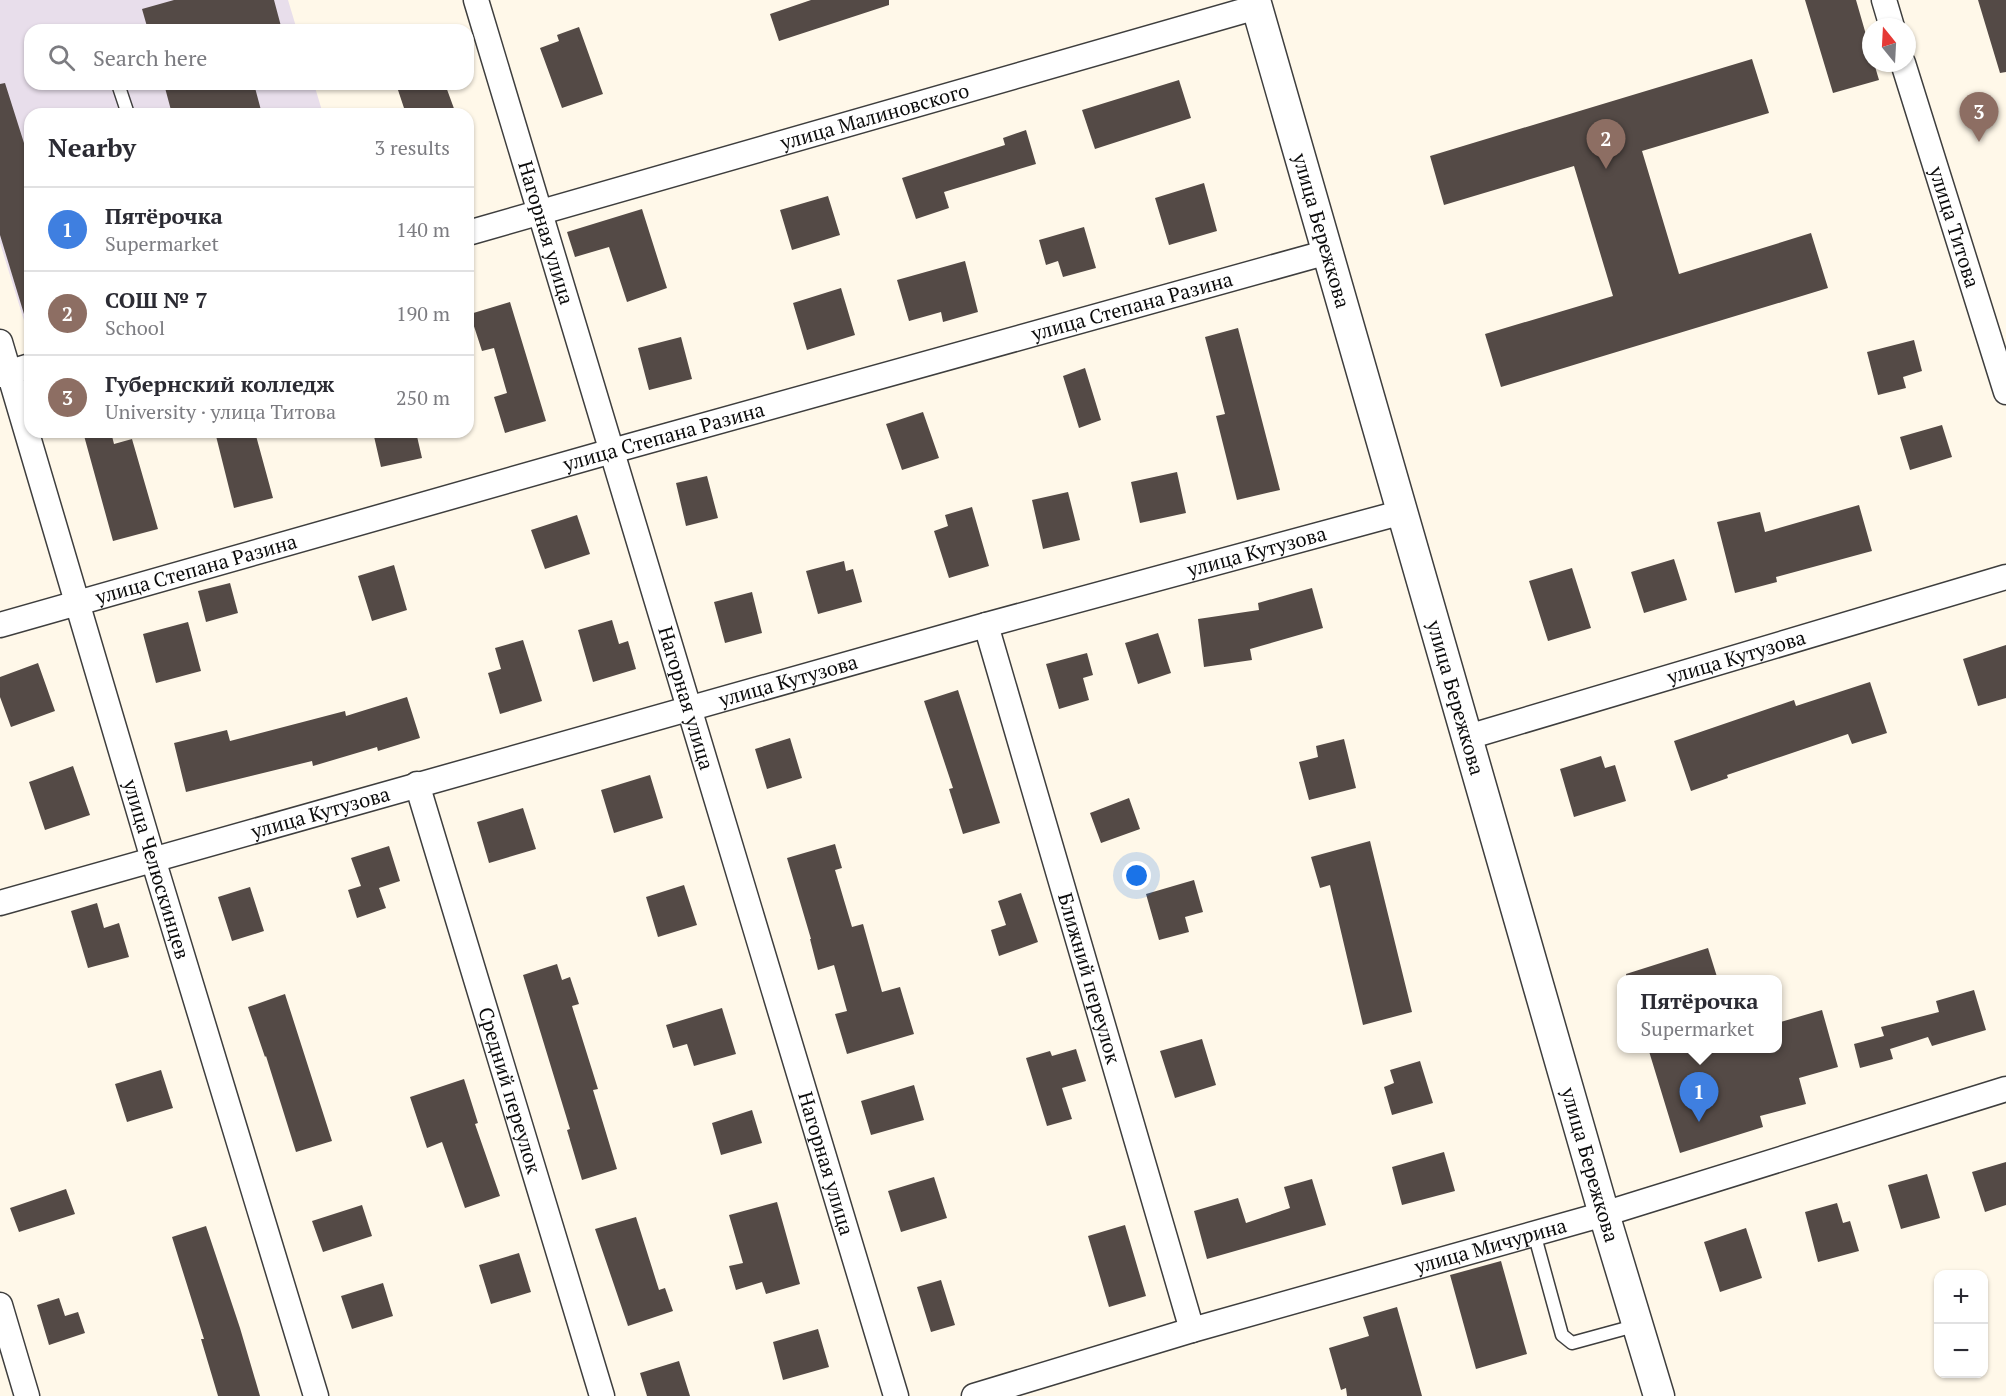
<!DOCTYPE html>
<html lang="en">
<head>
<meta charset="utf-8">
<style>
	:root { --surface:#fff; --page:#f2f2f3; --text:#2b2b33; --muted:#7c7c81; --line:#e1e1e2; --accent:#c41936 }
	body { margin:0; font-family:"PT Serif",serif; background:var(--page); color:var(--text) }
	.controls { position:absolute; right:18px; bottom:18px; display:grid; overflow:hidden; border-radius:12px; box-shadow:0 2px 4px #0004 }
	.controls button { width:54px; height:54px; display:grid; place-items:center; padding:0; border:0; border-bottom:2px solid var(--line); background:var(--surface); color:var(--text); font:30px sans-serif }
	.compass { position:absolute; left:1862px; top:18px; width:54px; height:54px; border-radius:50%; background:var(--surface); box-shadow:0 2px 4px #0004; rotate:342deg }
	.you { position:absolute; left:1137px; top:876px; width:21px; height:21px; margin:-15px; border:4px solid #fff; border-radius:50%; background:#1a73e8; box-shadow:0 0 0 9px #1a73e833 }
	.badge { display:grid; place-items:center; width:39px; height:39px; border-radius:50%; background:var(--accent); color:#fff; font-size:20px; font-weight:700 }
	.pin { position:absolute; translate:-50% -50px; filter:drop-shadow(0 2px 3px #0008) }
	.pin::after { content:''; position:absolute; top:32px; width:21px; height:18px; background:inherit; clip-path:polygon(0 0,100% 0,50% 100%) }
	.popup { position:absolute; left:1617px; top:975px; width:165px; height:78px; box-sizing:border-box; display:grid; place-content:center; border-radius:12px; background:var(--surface); filter:drop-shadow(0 2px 4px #0005); font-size:20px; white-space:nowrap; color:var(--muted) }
	.popup b { font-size:22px; color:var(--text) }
	.popup::after { content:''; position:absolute; left:50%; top:100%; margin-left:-12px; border:12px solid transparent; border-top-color:var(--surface) }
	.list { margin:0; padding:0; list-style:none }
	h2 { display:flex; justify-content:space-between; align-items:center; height:78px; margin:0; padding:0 24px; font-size:26px }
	h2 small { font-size:20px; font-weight:400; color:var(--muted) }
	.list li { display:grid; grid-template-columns:39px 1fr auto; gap:18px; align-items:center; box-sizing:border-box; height:84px; padding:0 24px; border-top:2px solid var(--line) }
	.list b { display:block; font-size:22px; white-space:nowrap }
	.list p { margin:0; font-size:20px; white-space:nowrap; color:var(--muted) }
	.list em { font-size:20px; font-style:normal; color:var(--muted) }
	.icon { flex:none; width:33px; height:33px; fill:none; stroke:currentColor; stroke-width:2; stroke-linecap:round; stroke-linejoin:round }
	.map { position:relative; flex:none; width:2006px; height:1396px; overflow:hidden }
	.search { position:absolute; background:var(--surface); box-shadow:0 2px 4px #0004; left:24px; top:24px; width:450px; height:66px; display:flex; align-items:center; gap:15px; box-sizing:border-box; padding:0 21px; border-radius:18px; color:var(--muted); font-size:22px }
	.panel { position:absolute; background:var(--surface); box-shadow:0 2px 4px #0004; left:24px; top:108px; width:450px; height:330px; border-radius:18px }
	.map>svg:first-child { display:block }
</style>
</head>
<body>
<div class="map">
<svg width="2006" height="1396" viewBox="0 0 2006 1396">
	<rect width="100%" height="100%" fill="#fff8e9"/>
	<!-- industrial -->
	<path fill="#e8deeb" d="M 0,0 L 288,0 L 297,30 L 30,30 L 30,84 L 314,84 L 323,114 L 30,114 L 30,326 L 26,327 L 0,243 Z"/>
	<!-- building -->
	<path fill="#544a46" d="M 174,0 L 274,0 L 282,30 L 148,30 L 142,9 Z
		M 811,0 L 889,0 L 889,5 L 779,41 L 770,14 Z
		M 1805,0 L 1856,0 L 1871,52 L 1871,63 L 1874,63 L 1879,80 L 1833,93 Z
		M 1978,0 L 2006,0 L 2006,72 L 2000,73 Z
		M 579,27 L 603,94 L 562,108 L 540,48 L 559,41 L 557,35 Z
		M 1752,59 L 1769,113 L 1642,151 L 1679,274 L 1811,233 L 1828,288 L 1501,387 L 1485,334 L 1613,296 L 1574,166 L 1444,205 L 1430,156 Z
		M 1179,80 L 1191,118 L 1095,149 L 1082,110 Z
		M 5,83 L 30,162 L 30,313 L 24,314 L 0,235 L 0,84 Z
		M 164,84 L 254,84 L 262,114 L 172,114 Z
		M 396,84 L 445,84 L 456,114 L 406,114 Z
		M 1026,130 L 1036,164 L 944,192 L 949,208 L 916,219 L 902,178 L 1005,145 L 1003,138 Z
		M 1204,183 L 1217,231 L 1169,245 L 1155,198 Z
		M 828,196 L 840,235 L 792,250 L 780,210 Z
		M 642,209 L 667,288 L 627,302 L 609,247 L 575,257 L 567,232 Z
		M 1084,227 L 1096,268 L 1063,277 L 1058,261 L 1046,265 L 1039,240 Z
		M 965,261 L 978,312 L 943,322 L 941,312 L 909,321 L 897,280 Z
		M 841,288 L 855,335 L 807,350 L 793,303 Z
		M 510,302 L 546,421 L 505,433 L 494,397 L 507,393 L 494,348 L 482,351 L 470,314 Z
		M 1238,328 L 1280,490 L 1237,500 L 1216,416 L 1225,414 L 1205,337 Z
		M 681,337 L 692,379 L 649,390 L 638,348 Z
		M 1914,340 L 1922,371 L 1903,377 L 1906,388 L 1878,395 L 1867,352 Z
		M 1085,368 L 1101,420 L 1079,428 L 1063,376 Z
		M 923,412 L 939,458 L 902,470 L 886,424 Z
		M 1942,425 L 1952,457 L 1910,470 L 1900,437 Z
		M 83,432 L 111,432 L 114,444 L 132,439 L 158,529 L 113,541 Z
		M 215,432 L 255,432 L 273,498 L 234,508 Z
		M 373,432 L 416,432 L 422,458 L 381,467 Z
		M 1177,472 L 1186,513 L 1140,523 L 1131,482 Z
		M 707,476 L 718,518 L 686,526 L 676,483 Z
		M 1068,492 L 1080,540 L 1043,549 L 1032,500 Z
		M 1859,505 L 1872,551 L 1776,577 L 1777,582 L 1735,593 L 1717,522 L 1760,512 L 1765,532 Z
		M 972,507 L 989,566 L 949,578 L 934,531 L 948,526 L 945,515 Z
		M 577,515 L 590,554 L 545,569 L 531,530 Z
		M 1674,559 L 1687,600 L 1644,613 L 1631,572 Z
		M 844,561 L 846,571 L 853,569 L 862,602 L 818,614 L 806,571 Z
		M 394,565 L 407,610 L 372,621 L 358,576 Z
		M 1572,568 L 1591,628 L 1548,641 L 1529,581 Z
		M 230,583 L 238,613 L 206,622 L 198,591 Z
		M 1312,588 L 1323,628 L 1250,649 L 1252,660 L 1204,667 L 1198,619 L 1259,610 L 1258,603 Z
		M 752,592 L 762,633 L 725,643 L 714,602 Z
		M 612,620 L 619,644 L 628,641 L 636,669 L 593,682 L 578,630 Z
		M 188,622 L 201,671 L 156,683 L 143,634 Z
		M 1158,633 L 1171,673 L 1138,684 L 1125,643 Z
		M 523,640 L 542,701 L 500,714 L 488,673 L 501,669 L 495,648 Z
		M 2006,645 L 2006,698 L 1978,706 L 1963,659 Z
		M 1087,653 L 1093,675 L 1083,678 L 1089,700 L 1059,709 L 1046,664 Z
		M 38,663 L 55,711 L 11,727 L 0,697 L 0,677 Z
		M 1870,682 L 1887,733 L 1852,744 L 1848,734 L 1727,775 L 1728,778 L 1691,791 L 1674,741 L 1794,700 L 1796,706 Z
		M 958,690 L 1000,823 L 963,834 L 949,789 L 953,788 L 924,701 Z
		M 407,697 L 420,738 L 378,751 L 377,747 L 313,766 L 312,761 L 186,792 L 174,743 L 227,730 L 230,741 L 345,711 L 346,716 Z
		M 790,738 L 802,778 L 767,789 L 755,749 Z
		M 1344,739 L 1356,788 L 1309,800 L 1299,762 L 1318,757 L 1316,746 Z
		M 1601,756 L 1605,768 L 1615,765 L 1626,801 L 1574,817 L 1560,769 Z
		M 73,766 L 90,815 L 45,830 L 29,782 Z
		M 650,775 L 663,818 L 614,833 L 601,790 Z
		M 1129,798 L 1140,829 L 1101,843 L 1090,813 Z
		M 523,808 L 536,849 L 489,863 L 477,822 Z
		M 1370,841 L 1412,1012 L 1363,1025 L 1330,885 L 1320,888 L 1311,857 Z
		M 835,844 L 842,868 L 835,870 L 852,927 L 863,924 L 882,992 L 900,987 L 914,1034 L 847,1054 L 835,1014 L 847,1011 L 834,965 L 818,970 L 810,939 L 811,939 L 787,858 Z
		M 389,846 L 400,881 L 379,888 L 386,908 L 357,918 L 348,890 L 361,886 L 351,858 Z
		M 1194,880 L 1203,912 L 1185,917 L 1189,932 L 1159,940 L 1146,894 Z
		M 684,885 L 697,925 L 658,937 L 646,897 Z
		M 250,887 L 264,931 L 232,941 L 218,897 Z
		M 1021,893 L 1038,942 L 999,956 L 991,930 L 1006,925 L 998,901 Z
		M 97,903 L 104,928 L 119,923 L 129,957 L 88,968 L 71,911 Z
		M 1708,948 L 1718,980 L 1627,980 L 1626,974 Z
		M 557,964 L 562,980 L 570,977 L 579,1004 L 572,1006 L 598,1089 L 593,1090 L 617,1169 L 582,1180 L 567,1130 L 570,1129 L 523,975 Z
		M 1974,990 L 1986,1030 L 1932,1046 L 1928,1037 L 1890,1049 L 1893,1059 L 1860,1068 L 1854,1044 L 1884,1036 L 1881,1027 L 1939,1012 L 1936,1001 Z
		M 285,994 L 332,1141 L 296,1152 L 266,1056 L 265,1057 L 248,1007 Z
		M 722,1008 L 736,1054 L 694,1066 L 687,1044 L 673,1048 L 666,1025 Z
		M 1822,1010 L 1838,1067 L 1799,1078 L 1806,1104 L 1760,1116 L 1763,1127 L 1680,1153 L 1648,1048 L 1777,1048 L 1777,1023 Z
		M 1202,1039 L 1216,1085 L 1175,1098 L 1160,1051 Z
		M 1076,1049 L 1086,1081 L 1062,1088 L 1072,1119 L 1047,1126 L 1026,1058 L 1050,1051 L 1052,1056 Z
		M 1420,1061 L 1433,1103 L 1392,1115 L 1384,1087 L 1394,1083 L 1390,1070 Z
		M 161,1070 L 173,1108 L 127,1122 L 115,1084 Z
		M 464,1079 L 478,1123 L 475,1124 L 500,1196 L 465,1208 L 442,1142 L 427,1148 L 410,1097 Z
		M 914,1085 L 924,1120 L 871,1135 L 861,1101 Z
		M 752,1110 L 762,1143 L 721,1155 L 712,1123 Z
		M 1444,1152 L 1455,1191 L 1402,1205 L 1392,1167 Z
		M 2006,1162 L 2006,1205 L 1985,1212 L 1972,1172 Z
		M 1927,1174 L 1940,1218 L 1901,1229 L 1888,1185 Z
		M 934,1177 L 947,1218 L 901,1232 L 888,1191 Z
		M 1312,1179 L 1326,1225 L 1207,1259 L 1194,1211 L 1238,1198 L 1246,1223 L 1290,1208 L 1284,1187 Z
		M 66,1189 L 75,1214 L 19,1232 L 10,1208 Z
		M 777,1202 L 800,1284 L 766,1294 L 762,1282 L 736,1290 L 729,1266 L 743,1263 L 729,1215 Z
		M 1837,1203 L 1843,1223 L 1850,1221 L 1859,1251 L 1818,1262 L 1805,1212 Z
		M 362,1205 L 372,1236 L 323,1252 L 312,1221 Z
		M 636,1217 L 659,1290 L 665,1288 L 673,1311 L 628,1326 L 595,1229 Z
		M 1125,1225 L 1146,1296 L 1109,1307 L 1088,1236 Z
		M 206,1226 L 240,1328 L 260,1396 L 218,1396 L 201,1339 L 204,1339 L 172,1237 Z
		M 1746,1228 L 1762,1278 L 1720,1292 L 1704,1242 Z
		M 519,1253 L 531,1292 L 491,1304 L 479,1265 Z
		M 1501,1261 L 1527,1354 L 1476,1369 L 1450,1275 Z
		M 941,1280 L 955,1325 L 931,1332 L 917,1287 Z
		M 383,1283 L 393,1316 L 352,1329 L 341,1296 Z
		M 59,1298 L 65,1316 L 78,1312 L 85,1333 L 49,1345 L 37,1305 Z
		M 1397,1307 L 1422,1396 L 1347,1396 L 1346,1388 L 1341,1390 L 1329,1348 L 1369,1336 L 1363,1317 Z
		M 818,1329 L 829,1367 L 783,1380 L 773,1342 Z
		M 679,1361 L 690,1396 L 647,1396 L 640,1373 Z"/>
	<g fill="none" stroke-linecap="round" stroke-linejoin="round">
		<!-- service casing -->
		<g stroke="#3e3e3e" stroke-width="15">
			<path id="service" d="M 118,84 L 128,114
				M 1534,1233 L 1562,1335 L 1572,1343 L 1638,1325"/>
		</g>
		<!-- minor casing -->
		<g stroke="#3e3e3e" stroke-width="27">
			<g id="minor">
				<path id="s1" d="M 476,0 L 896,1396"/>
				<path d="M 1884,0 L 1892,27"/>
				<path id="s2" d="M 1903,63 L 2006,392"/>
				<path id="s3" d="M 468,233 L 1257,7"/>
				<path id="s4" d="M 0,342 L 153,859 L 316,1396"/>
				<path d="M 0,375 L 30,366"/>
				<path id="s5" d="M 0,625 L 612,451 L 1328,252"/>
				<path id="s6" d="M 986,625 L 1192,1330"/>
				<path id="s7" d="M 1468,737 L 2006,577"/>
				<path id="s8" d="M 417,784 L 602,1396"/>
				<path id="s9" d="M 0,903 L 986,625 L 1403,512"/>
				<path d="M 0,1305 L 27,1396"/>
				<path id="s10" d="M 974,1396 L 1192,1330 L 1604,1214 L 2006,1089"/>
			</g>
		</g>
		<!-- tertiary casing -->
		<g stroke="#3e3e3e" stroke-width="33">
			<g id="tertiary">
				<path id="s11" d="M 1255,0 L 1604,1214 L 1659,1396"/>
			</g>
		</g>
		<!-- service -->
		<use href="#service" stroke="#fff" stroke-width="12"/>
		<!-- minor -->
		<use href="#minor" stroke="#fff" stroke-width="24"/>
		<!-- tertiary -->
		<use href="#tertiary" stroke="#fff" stroke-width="30"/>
	</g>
	<g text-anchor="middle" stroke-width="6" stroke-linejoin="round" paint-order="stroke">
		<!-- street labels -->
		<g font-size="20" fill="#0b0b0b" stroke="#fff">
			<text dy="7" stroke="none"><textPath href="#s3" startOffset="423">улица Малиновского</textPath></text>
			<text dy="7" stroke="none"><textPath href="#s2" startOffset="172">улица Титова</textPath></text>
			<text dy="7" stroke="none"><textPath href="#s11" startOffset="240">улица Бережкова</textPath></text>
			<text dy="7" stroke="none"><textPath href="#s1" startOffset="243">Нагорная улица</textPath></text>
			<text dy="7" stroke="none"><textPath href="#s5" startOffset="1176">улица Степана Разина</textPath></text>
			<text dy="7" stroke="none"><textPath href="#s5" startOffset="690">улица Степана Разина</textPath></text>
			<text dy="7" stroke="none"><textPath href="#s9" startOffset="1305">улица Кутузова</textPath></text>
			<text dy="7" stroke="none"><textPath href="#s5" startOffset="204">улица Степана Разина</textPath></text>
			<text dy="7" stroke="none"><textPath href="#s7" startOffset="280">улица Кутузова</textPath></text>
			<text dy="7" stroke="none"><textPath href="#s9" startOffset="819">улица Кутузова</textPath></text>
			<text dy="7" stroke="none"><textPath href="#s1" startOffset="729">Нагорная улица</textPath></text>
			<text dy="7" stroke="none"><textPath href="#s11" startOffset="726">улица Бережкова</textPath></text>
			<text dy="7" stroke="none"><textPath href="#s9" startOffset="333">улица Кутузова</textPath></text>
			<text dy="7" stroke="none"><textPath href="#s4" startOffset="550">улица Челюскинцев</textPath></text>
			<text dy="7" stroke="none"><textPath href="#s6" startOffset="368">Ближний переулок</textPath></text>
			<text dy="7" stroke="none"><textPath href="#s8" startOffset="320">Средний переулок</textPath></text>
			<text dy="7" stroke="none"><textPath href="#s1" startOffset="1215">Нагорная улица</textPath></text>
			<text dy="7" stroke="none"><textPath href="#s11" startOffset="1212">улица Бережкова</textPath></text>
			<text dy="7" stroke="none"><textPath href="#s10" startOffset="538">улица Мичурина</textPath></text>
		</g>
	</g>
</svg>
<div class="controls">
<button>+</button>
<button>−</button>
</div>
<svg class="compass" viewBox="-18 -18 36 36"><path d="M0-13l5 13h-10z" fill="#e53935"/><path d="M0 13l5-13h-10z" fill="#7c7c81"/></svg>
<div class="you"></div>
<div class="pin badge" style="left:1699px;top:1122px;background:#3f7fe0">1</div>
<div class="popup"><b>Пятёрочка</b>Supermarket</div>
<div class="pin badge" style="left:1606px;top:169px;background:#8d6e63">2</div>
<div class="pin badge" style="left:1979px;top:142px;background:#8d6e63">3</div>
<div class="search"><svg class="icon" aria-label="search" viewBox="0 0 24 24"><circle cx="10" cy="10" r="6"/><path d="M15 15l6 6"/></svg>Search here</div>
<section class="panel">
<h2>Nearby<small>3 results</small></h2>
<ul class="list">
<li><span class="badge" style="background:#3f7fe0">1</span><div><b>Пятёрочка</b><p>Supermarket</p></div><em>140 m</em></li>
<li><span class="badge" style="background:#8d6e63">2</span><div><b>СОШ № 7</b><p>School</p></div><em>190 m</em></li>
<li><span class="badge" style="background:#8d6e63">3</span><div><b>Губернский колледж</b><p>University · улица Титова</p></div><em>250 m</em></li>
</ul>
</section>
</div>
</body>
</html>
